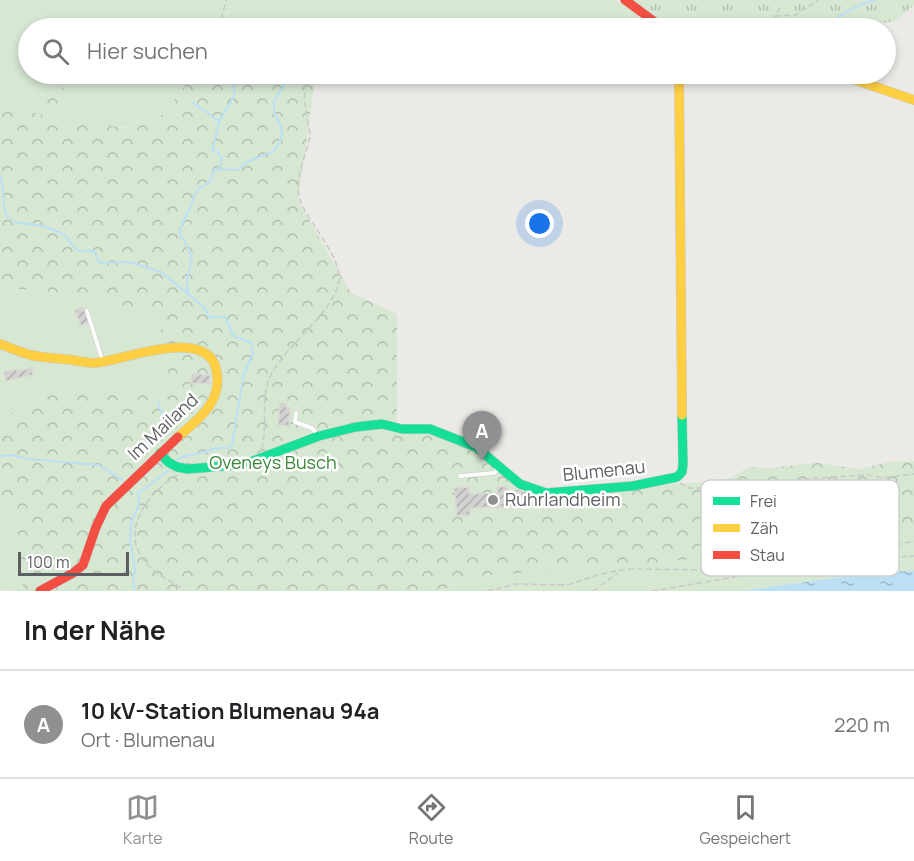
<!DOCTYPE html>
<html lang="de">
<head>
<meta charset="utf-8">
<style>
	:root { --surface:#fff; --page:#f2f2f2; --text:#202124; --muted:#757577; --line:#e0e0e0; --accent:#8e9092 }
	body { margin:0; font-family:Manrope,sans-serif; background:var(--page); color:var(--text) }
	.scale { position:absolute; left:18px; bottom:15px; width:111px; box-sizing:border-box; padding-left:6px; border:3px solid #5c6064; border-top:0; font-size:16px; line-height:21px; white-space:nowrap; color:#5c6064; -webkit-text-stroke:4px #fff; paint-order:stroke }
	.you { position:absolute; left:540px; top:224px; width:21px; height:21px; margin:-15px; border:4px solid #fff; border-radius:50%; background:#1a73e8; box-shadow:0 0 0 9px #1a73e833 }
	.badge { display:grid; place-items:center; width:39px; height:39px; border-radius:50%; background:var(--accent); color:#fff; font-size:20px; font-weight:700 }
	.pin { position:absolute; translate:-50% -50px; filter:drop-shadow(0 2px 3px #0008) }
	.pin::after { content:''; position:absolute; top:32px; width:21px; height:18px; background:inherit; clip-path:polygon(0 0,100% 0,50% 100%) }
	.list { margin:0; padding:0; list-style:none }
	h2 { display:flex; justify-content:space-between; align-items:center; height:78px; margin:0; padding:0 24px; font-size:26px }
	h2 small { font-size:20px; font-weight:400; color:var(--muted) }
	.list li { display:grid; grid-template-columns:39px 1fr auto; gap:18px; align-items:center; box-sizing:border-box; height:108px; padding:0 24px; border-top:2px solid var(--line) }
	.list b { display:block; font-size:22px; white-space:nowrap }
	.list p { margin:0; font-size:20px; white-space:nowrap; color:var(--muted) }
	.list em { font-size:20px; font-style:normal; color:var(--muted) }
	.icon { flex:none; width:33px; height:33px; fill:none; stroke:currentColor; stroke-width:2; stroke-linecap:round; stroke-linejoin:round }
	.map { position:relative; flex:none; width:914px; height:591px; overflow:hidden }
	.search { position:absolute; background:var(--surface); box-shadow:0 3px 9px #0003; left:18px; right:18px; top:18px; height:66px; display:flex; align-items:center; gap:15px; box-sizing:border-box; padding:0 21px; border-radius:33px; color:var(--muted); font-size:22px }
	.sheet { height:186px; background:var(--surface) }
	nav { display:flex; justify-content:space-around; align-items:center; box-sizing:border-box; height:84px; border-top:2px solid var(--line); background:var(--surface); font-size:16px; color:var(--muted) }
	nav a { display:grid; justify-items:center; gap:3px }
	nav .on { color:var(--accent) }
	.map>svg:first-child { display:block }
</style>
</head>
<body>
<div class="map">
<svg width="914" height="591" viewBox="0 0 914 591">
	<defs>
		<pattern id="forest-crowns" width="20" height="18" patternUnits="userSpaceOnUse" patternTransform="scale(1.5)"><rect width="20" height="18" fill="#d6e7d2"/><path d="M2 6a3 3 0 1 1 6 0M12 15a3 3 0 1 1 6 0" fill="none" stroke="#b1bfae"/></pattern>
		<pattern id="park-tufts" width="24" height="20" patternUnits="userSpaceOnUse" patternTransform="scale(1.5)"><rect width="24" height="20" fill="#d6e7d2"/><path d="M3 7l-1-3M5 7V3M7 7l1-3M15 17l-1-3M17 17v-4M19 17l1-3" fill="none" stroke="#b1bfae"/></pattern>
		<pattern id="water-ripples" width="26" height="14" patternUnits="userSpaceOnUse" patternTransform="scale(1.5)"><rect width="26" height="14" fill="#bbe0f5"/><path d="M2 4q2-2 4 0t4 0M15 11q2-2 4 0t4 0" fill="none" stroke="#9bb9ca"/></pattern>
		<pattern id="building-hatch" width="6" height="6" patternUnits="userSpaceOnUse" patternTransform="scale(1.5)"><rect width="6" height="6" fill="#d3d2d0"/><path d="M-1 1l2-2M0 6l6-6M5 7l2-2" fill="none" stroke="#aeaeac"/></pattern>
	</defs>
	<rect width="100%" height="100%" fill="#eceae6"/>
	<!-- green -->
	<path fill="#d6e7d2" d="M 0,0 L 614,0 L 635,12 L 642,28 L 28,28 L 28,74 L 192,74 C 181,91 167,118 146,125 C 118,133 44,115 13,109 L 0,103 Z
		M 0,287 L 70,294 L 158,313 L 170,383 L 168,387 L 134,392 L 109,383 L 107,394 L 92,393 L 78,388 L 25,411 L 0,415 Z
		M 0,502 L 16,510 L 23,589 L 0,591 Z
		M 914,531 L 914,571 L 878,572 L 741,591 L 440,591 L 477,576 L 638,565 L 809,546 L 890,541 Z"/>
	<!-- forest -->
	<path fill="url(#forest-crowns)" d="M 50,74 L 65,74 L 62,101 L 60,104 L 54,107 L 45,102 L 43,98 L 49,83 Z
		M 192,74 L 316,74 L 298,201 L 351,293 L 397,314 L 397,424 L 430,429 L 487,449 L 515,476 L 546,490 L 708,482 L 731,478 L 749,467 L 769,468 L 817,463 L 861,469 L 889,462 L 914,461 L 914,531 L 891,541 L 809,546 L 638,565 L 477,576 L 440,591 L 7,591 L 23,588 L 16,510 L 0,502 L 0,415 L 25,411 L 39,390 L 78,388 L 92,393 L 106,394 L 108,383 L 134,392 L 168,387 L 170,383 L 158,313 L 70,294 L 0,287 L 0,103 L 13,109 L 82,122 L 126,128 L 147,124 L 160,117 L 181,92 Z"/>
	<!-- park -->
	<path fill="url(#park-tufts)" d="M 632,0 L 914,0 L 914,5 L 895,21 L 855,28 L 667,28 Z"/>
	<!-- water -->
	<path fill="url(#water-ripples)" d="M 914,571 L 914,591 L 741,591 L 878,572 Z"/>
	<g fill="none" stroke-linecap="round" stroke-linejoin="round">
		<!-- stream -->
		<path stroke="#bbe0f5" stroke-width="2" d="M 810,28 C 816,26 823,26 828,23 C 844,15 857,3 875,0
			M 192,102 L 219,121
			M 219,168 L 222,159 L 218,152 L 212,151 C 215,142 216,132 219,123 C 225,106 245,94 227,76
			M 0,176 C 6,187 1,210 7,216 C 15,226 31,223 42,226 C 49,228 58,231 64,235 C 70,239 72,249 80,251 C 85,252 89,250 94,251 L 100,263 L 129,262 L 161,272 L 205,308 L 209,317 L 225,317 L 231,329 L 232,335 L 251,343 L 253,354 L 244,374 L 232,445 L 228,448 C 219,447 213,449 205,452 C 195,455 186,453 177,460
			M 188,293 L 187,280 L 192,259 L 187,245 L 180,235 L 180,229 L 191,206 L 195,193 L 201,187 L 209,183 L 215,169 L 238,170 L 247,162 L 274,151 L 281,139 L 282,130 L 274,111 L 274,101 L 292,74
			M 158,402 L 161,413 L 165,415 L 168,435
			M 0,456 L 12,455 L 27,459 L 99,465 L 122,480
			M 135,591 L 133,582 L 135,569 L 130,541 L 131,523 L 140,502 L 138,494 L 169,470"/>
	</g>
	<!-- building -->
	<path fill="url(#building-hatch)" stroke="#dbd9d5" stroke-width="1.5" d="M 83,307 L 89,323 L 81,326 L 75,310 Z
		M 32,368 L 33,375 L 18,378 L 17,371 Z
		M 17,369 L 18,378 L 6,381 L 4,372 Z
		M 192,374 L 210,375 L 210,384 L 191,383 Z
		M 280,403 L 286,403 L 286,407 L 290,408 L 289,426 L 278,425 Z
		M 507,486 L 508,492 L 531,491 L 532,506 L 470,508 L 470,515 L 457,516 L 454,488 L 469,487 L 469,494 L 498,493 L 497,487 Z"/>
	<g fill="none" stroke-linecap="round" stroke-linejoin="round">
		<!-- lane casing -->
		<g stroke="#c7c7c7" stroke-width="5">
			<path id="lane" d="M 87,311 L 102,359
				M 296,413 L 295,422 L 312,428 L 318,436
				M 460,476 L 494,473 L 499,468"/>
		</g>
		<!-- fast casing -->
		<g stroke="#c8c8c8" stroke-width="10">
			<path id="fast" d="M 710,74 L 750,76 L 791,74
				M 160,453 L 168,462 L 177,467 L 188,469 L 225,466 L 250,462 L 319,436 L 356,427 L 382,424 L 402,429 L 430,429 L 476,447 L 520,484 L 546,493 L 633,486 L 677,477 L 682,472 L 683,464 L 682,415"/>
		</g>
		<!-- slow casing -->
		<g stroke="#c8c8c8" stroke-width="10">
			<path id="slow" d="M 679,74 L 682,415
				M 838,74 L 914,100
				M 0,344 C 10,348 20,352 30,355 C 44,358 58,358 72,360 C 79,361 87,363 94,363 C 123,361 212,323 217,374 C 221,404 197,420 178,437"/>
		</g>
		<!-- jam casing -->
		<g stroke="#c8c8c8" stroke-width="10">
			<path id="jam" d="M 625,0 L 663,28
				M 40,591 L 73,573 L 83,565 L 96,527 L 106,506 L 178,437"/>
		</g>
		<!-- path -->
		<path stroke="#c6cac8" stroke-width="1.5" stroke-dasharray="6 3" stroke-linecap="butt" d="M 775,16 L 795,15 L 818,0
			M 222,28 L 221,21 L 226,0
			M 294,28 L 302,26 L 307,28
			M 768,28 L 780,8
			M 262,449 C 268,426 260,399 270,377 C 284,346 333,314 339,281 C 343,260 309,222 301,203 C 292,181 306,158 310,136 C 310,131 308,124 307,118 C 304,102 303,89 309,74
			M 177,475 C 146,494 116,535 150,567 C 160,577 174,582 185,591
			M 680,483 L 689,488 L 728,489 L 816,478 L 868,475 L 883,478 L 914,474
			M 487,591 L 516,584 L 567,585 L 601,574 L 627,569 L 717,570 L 892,546 L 914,541
			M 593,591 L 618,573
			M 652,591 L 830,561 L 914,556"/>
		<!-- lane -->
		<use href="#lane" stroke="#fcfcfb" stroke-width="4"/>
		<!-- fast -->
		<use href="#fast" stroke="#16e098" stroke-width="9"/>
		<!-- slow -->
		<use href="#slow" stroke="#ffcf43" stroke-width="9"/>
		<!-- jam -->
		<use href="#jam" stroke="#f24e42" stroke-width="9"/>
	</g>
	<!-- markers -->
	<circle fill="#8e9092" stroke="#fff" stroke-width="2" cx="493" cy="500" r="6"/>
	<g text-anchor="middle" stroke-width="5" stroke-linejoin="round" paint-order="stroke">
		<!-- street labels -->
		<g font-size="18" fill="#5c6064" stroke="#fff">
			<text transform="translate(163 427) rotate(-43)" y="6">Im Mailand</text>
			<text transform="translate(604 471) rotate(-6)" y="6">Blumenau</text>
		</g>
		<!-- park labels -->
		<g font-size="18" fill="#3b8539" stroke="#fff">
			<text x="273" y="469">Oveneys Busch</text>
		</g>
		<!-- poi labels -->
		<g font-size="18" fill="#5c6064" stroke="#fff" text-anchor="start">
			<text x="505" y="506">Ruhrlandheim</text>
		</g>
	</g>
	<!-- legend -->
	<rect x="701" y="480" width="198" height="96" rx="9" fill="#fff" stroke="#cecfd0" stroke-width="1.5"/>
	<rect x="713" y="497" width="27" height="8" fill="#16e098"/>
	<rect x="713" y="524" width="27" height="8" fill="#ffcf43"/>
	<rect x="713" y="551" width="27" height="8" fill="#f24e42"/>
	<g font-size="16" fill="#5c6064">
		<text x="750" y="507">Frei</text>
		<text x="750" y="534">Zäh</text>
		<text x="750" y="561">Stau</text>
	</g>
</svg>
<div class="scale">100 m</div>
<div class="you"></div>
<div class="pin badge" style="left:482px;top:461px">A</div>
<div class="search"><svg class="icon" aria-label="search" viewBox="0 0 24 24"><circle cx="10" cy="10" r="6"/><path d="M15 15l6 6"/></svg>Hier suchen</div>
</div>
<section class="sheet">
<h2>In der Nähe<small></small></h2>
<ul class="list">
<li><span class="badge">A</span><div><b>10 kV-Station Blumenau 94a</b><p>Ort · Blumenau</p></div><em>220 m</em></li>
</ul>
</section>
<nav>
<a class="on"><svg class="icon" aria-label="map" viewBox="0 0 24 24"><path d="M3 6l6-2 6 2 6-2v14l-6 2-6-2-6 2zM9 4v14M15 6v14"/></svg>Karte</a>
<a><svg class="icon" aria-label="directions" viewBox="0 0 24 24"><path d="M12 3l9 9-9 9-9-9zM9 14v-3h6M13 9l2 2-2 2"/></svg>Route</a>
<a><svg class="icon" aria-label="saved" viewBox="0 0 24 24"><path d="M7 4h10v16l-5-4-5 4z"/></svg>Gespeichert</a>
</nav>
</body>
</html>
